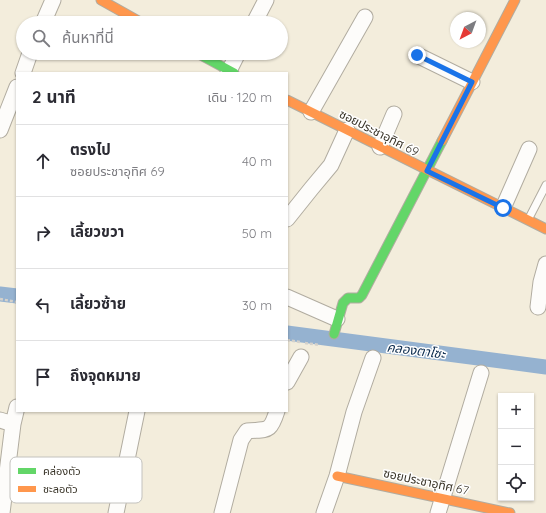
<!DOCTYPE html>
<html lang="th">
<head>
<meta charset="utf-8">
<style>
	:root { --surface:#fff; --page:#f7f7f7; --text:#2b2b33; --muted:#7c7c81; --line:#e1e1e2 }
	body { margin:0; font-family:Quicksand,"Noto Sans Thai",sans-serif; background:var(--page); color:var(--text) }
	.controls { position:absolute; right:12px; bottom:12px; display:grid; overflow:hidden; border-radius:0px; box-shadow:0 1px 3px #0004 }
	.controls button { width:36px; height:36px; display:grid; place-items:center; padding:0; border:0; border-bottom:1px solid var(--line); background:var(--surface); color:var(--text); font:20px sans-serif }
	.compass { position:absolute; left:450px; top:12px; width:36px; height:36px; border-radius:50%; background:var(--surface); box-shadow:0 1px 3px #0004; rotate:221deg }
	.stop { position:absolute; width:12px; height:12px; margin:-9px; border:3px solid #1a73e8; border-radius:50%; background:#fff }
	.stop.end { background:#1a73e8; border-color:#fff; box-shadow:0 1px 4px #0008 }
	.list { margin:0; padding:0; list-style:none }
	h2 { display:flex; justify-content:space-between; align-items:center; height:52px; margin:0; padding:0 16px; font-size:17px }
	h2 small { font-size:13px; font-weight:400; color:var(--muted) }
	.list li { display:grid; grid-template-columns:26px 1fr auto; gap:12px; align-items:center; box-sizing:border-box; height:72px; padding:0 16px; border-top:1px solid var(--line) }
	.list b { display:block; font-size:15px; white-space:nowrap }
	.list p { margin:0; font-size:13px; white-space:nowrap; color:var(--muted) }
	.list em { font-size:13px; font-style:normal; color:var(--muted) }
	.icon { flex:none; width:22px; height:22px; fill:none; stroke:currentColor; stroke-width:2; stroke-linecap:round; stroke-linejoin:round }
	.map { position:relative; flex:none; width:546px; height:513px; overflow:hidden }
	.search { position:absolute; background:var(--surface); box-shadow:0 1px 3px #0004; left:16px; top:16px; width:272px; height:44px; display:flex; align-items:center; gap:10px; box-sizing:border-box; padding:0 14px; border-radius:22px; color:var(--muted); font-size:15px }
	.panel { position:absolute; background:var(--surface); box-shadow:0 1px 3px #0004; left:16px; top:72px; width:272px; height:340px; border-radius:0px }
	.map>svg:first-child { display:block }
</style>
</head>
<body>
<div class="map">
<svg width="546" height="513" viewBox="0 0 546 513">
	<rect width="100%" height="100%" fill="#f3eddc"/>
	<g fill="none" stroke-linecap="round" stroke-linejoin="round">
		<!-- canal -->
		<path stroke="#95b2d0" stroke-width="15" d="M 0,294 L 17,296
			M 287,333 L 546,367"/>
		<!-- lane casing -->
		<g stroke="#b1aca0" stroke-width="9">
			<path id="lane" d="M 529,218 L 546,185"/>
		</g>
		<!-- street casing -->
		<g stroke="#b1aca0" stroke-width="17">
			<path id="street" d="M 43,23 L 53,0
				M 254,23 L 266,0
				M 417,55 L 472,82
				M 23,73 L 30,53
				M 228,73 L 238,53
				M 311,112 L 365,17
				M 0,130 L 17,87
				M 380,147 L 394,114
				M 503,208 L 529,149
				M 287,219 L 311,189 L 331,165 L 347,130
				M 287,297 L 337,319
				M 538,307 L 541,282 L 546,264
				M 287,382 L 301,357
				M 0,420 L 13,424
				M 2,513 L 13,424 L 17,407
				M 116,513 L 137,411
				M 222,513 L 241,440 L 247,431 C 268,429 270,433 277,411
				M 324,513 L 337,476 L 354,412 L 373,358
				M 438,513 L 481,373"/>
		</g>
		<!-- fast casing -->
		<g stroke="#b1aca0" stroke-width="11">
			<path id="fast" d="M 197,53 L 234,73
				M 334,334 L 343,303 L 348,298 L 359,298 L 362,295 L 442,141"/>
		</g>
		<!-- slow casing -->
		<g stroke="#b1aca0" stroke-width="11">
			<path id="slow" d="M 101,0 L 142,23
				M 287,100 L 546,229
				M 442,141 L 515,0
				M 337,476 L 510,513"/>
		</g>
		<!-- path -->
		<path stroke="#d4d1cb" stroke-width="2.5" stroke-dasharray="3 2" stroke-linecap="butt" d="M 0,299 L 17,302
			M 287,340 L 300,342
			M 305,343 L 320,345"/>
		<!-- lane -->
		<use href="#lane" stroke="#fdfcfa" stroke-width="7"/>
		<!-- street -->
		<use href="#street" stroke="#fdfcfa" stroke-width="15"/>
		<!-- fast -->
		<use href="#fast" stroke="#63d668" stroke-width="9"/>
		<!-- slow -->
		<use href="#slow" stroke="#ff974d" stroke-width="9"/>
	</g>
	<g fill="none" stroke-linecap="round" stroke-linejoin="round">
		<!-- route -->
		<path stroke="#1a73e8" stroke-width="5" d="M 417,55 L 472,82 L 427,171 L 503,208"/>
	</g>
	<g text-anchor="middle" stroke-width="3" stroke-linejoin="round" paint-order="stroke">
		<!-- street labels -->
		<g font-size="12" fill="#373226" stroke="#fff">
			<text transform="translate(379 133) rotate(27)" y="4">ซอยประชาอุทิศ 69</text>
			<text transform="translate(426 482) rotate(12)" y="4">ซอยประชาอุทิศ 67</text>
		</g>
		<!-- water labels -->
		<g font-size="13" font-style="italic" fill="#0c2c4e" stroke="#fff">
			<text transform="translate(416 350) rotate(7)" y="5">คลองตาโซะ</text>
		</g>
	</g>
	<!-- legend -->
	<rect x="10" y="457" width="132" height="46" rx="6" fill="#fff" stroke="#c3c2be" stroke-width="1"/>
	<rect x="18" y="468" width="18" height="6" fill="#63d668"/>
	<rect x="18" y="486" width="18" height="6" fill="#ff974d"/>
	<g font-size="11" fill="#373226">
		<text x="43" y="475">คล่องตัว</text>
		<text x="43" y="493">ชะลอตัว</text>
	</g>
</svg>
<div class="controls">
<button>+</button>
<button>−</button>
<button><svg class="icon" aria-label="locate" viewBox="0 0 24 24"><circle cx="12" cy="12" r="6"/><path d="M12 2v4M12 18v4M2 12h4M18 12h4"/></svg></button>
</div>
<svg class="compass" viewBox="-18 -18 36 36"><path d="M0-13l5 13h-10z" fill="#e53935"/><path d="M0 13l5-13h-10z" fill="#7c7c81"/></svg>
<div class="stop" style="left:503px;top:208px"></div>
<div class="stop end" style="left:417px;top:55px"></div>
<div class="search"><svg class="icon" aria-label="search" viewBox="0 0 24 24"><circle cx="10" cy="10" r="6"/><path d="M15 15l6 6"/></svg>ค้นหาที่นี่</div>
<section class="panel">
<h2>2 นาที<small>เดิน · 120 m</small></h2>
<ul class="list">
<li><svg class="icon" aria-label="ahead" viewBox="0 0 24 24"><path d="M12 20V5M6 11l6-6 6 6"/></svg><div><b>ตรงไป</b><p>ซอยประชาอุทิศ 69</p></div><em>40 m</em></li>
<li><svg class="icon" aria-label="right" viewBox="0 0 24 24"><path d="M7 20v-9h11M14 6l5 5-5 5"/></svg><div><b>เลี้ยวขวา</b></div><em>50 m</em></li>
<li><svg class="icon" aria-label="left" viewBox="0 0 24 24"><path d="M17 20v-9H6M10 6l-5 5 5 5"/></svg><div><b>เลี้ยวซ้าย</b></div><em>30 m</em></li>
<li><svg class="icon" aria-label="arrive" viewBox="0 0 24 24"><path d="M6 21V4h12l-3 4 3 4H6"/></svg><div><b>ถึงจุดหมาย</b></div></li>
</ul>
</section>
</div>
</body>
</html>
